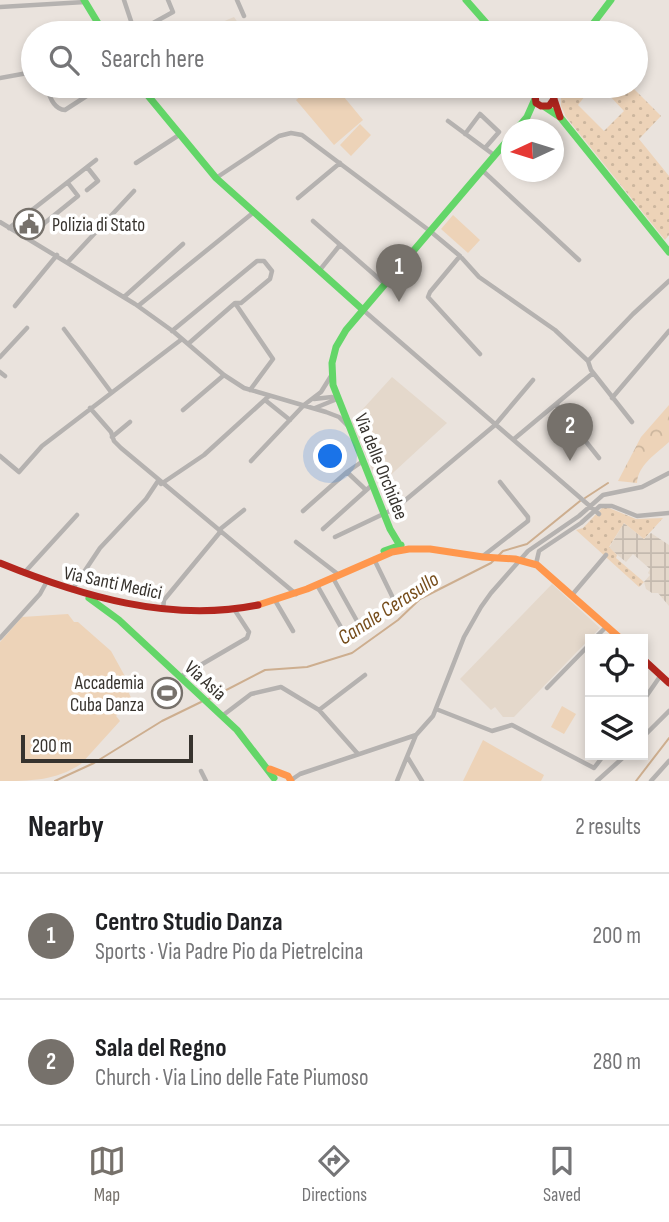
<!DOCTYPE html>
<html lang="en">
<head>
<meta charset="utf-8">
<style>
	:root { --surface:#fff; --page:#f2f2f2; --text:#202124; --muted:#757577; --line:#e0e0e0; --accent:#76716b }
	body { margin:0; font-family:"Sofia Sans Condensed",sans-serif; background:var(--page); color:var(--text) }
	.controls { position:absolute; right:21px; bottom:21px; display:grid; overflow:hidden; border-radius:0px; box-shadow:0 4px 10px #0003 }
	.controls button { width:63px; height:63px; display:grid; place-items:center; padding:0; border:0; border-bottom:2px solid var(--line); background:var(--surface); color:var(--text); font:35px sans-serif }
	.compass { position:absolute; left:501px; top:119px; width:63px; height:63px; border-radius:50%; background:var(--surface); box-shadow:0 4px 10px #0003; rotate:266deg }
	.scale { position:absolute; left:21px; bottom:18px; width:172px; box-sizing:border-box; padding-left:7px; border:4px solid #37332e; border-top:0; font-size:19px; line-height:24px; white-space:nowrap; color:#37332e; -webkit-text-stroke:5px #fff; paint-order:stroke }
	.you { position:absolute; left:331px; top:457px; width:24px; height:24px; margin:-18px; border:5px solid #fff; border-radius:50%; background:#1a73e8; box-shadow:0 0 0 10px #1a73e833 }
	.badge { display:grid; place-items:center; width:46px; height:46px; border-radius:50%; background:var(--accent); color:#fff; font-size:23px; font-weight:700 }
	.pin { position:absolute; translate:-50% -58px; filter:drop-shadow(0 2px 4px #0008) }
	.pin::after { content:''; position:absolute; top:37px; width:24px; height:21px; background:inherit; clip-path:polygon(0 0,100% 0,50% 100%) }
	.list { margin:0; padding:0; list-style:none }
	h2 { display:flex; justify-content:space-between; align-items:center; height:91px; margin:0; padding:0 28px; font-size:30px }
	h2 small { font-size:23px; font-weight:400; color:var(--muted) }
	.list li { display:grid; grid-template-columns:46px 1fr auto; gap:21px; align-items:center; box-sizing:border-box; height:126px; padding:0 28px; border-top:2px solid var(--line) }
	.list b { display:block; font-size:26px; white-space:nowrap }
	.list p { margin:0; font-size:23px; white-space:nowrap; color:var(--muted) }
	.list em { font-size:23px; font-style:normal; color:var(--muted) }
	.icon { flex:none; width:38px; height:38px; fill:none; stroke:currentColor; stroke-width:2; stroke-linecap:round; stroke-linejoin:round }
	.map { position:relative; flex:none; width:669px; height:781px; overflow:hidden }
	.search { position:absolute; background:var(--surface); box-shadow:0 4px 10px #0003; left:21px; right:21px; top:21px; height:77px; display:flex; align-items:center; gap:18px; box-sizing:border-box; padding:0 24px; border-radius:38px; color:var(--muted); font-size:26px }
	.sheet { height:343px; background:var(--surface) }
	nav { display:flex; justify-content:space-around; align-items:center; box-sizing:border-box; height:98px; border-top:2px solid var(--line); background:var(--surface); font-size:19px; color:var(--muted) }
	nav a { display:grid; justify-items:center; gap:4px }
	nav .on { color:var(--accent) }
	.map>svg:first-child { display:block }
</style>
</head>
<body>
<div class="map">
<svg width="669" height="781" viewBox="0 0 669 781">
	<defs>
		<pattern id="industrial-grid" width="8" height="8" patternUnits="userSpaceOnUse" patternTransform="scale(1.75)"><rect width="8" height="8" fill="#e4d8cb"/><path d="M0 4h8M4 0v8" fill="none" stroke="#c4baaf"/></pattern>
		<pattern id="grass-dots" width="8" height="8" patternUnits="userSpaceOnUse" patternTransform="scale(1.75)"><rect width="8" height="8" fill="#edd3b8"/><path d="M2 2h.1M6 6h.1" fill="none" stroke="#ccb69e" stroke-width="1.8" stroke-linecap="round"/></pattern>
		<pattern id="forest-crowns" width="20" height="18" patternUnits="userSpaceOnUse" patternTransform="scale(1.75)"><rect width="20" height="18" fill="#edd3b8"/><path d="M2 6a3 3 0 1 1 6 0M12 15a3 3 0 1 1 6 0" fill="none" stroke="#ccb69e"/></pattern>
	</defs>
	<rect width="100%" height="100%" fill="#eae3dd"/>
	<!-- built -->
	<path fill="#e4d8cb" d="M 234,17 L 245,33 L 196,33 Z
		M 154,86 L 190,86 L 161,98 Z
		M 392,377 L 447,423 L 382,483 L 372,469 L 351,422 Z
		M 552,584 L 600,628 L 514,717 L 503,717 L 495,707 L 491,710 L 460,679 Z"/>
	<!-- industrial -->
	<path fill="url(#industrial-grid)" d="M 624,523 L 644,539 L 651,533 L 669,545 L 669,606 L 658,593 L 652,593 L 646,589 L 644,582 L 650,575 L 648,573 L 650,569 L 633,554 L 626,562 L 609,548 Z"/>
	<!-- grass -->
	<path fill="url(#grass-dots)" d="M 575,86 L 585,96 L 578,105 L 604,131 L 624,111 L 606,92 L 613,86 L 631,86 L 661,116 L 639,139 L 669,176 L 669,235 L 665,240 L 566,117 L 561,106 L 561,87 Z
		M 602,508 L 609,508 L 636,519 L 663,518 L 644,539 L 624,523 L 609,547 L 617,555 L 616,558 L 644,582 L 639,587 L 576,530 L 583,528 Z"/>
	<!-- forest -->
	<path fill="url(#forest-crowns)" d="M 669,405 L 669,442 C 656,454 638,465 637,483 L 618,481 L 641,437 Z"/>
	<!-- garden -->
	<path fill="#edd3b8" d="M 313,86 L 335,86 L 363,120 L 334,145 L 296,100 Z
		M 360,124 L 371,135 L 351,156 L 340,145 Z
		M 453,215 L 480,240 L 468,253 L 441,229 Z
		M 68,614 L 74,622 L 78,622 L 111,651 L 132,689 L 128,691 L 132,700 L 116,716 L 120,721 L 81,764 C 55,781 30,781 0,781 L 0,642 L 22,617 Z
		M 562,706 L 576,714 L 564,734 L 551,727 Z
		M 483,740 L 544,775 L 541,781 L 463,781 Z"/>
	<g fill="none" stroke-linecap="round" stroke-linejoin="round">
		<!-- stream -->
		<path stroke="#cdae8f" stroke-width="2" d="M 585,498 L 608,483
			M 499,555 L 503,551 L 527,544 L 580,501
			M 207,700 L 265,670 L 307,667 L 352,653 L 398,620 L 420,599 L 491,563 L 495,559
			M 55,781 L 94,763 L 162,721 L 201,702
			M 636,781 L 669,738"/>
		<!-- street -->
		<path stroke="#b5b2b0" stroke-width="4.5" d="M 124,0 L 135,33
			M 237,0 L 244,16
			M 0,7 L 85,2
			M 135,33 L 173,12 L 168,0
			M 0,78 L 33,72
			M 47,86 C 49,96 53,109 65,110 L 102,86
			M 448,121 L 494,155
			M 465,134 L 480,114 L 499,132 L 485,148
			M 136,163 L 179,135
			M 482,170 L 579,260
			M 216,178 L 279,136 L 291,133 L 302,135 L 430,231 L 460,256 L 479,277 L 555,330 L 588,361
			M 87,190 L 98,181 L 87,167
			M 298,198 L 340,163
			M 33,209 L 44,224
			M 313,221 L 385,284
			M 0,222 L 135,304 L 174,332 L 224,375 L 244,388 L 326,412 L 339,417 L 348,426
			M 9,228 L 96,160
			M 26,238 L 78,196 L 68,183
			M 460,256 L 430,292 L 428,297 L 480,354
			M 68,262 L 134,191
			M 319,271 L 340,245
			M 124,297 L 183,244
			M 235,303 L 273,359 L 250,390
			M 15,306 L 57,255
			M 138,306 L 254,212
			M 362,309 L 599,514
			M 64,329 L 111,392
			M 172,331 L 257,261 L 264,261 L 272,271 L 270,279 L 241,303 L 235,303 L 188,344
			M 0,357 L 27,328
			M 588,361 L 633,314 L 669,281
			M 588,361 L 591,370 L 632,422
			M 0,372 L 5,376
			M 612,398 L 669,331
			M 314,399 L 332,397 L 337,399
			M 265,400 L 290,420
			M 556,404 L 599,458
			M 90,408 L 111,432 L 114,441 L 121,448 L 296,594
			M 315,408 L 337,399
			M 183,410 L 224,375
			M 112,437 L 130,422
			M 514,439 L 593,373
			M 0,456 L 19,472 L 42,446 L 182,339
			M 251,461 L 304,405 L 321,392 L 331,376
			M 347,472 L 366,490
			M 161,484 L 204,455 L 269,396
			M 303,511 L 347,472 L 363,461
			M 323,529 L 372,485
			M 219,530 L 244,510
			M 335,537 L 396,508 L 495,425 L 533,380
			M 296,542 L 339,575
			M 483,556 L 528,521 L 528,517 L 500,482
			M 374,559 L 393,598
			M 536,564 L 539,551 L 581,523 L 600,506 L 612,506 L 637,516 L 669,513
			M 24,573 L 77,515
			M 333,578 L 362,630
			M 317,585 L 346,636
			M 72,590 L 100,548 L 146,499 L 158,481
			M 572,595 L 606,555
			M 276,602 L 293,631
			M 163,609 L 164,600 L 221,531
			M 0,638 L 40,594 L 46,583
			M 594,639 L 606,627
			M 180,677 L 247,638 L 249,632 L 234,609
			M 547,688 L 590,644
			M 643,701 L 661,675
			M 436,709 L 492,731 L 512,725 L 594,768 L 604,755
			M 319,710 L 365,675
			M 222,716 L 251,694 L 281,687 L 319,710 L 358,754
			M 643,737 L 669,711
			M 408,758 L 422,781
			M 201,771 L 206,781
			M 291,780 L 300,774 L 416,735 L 433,716 L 464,637 L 481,607 L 491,593 L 528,551 L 579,516 L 603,495 L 642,487 L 669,473
			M 397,781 L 416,735
			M 597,781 L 626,755
			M 651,781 L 669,761"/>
		<!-- fast -->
		<path stroke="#63d668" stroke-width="7" d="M 84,0 L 104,33
			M 466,0 L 495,33
			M 586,33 L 611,0
			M 140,86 L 216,178 L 362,309
			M 545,107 L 560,117 L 669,252
			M 516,130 L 527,117 L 535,99
			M 399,544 L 390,529 L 333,385 L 332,363 L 336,347 L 346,330 L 512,135
			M 384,551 L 401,545
			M 89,598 L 119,620 L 237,730 L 274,778"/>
		<!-- slow -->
		<path stroke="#ff974d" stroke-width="7" d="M 258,605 L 307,589 L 392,552 L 409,549 L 430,549 L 483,557 L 515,559 L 537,565 L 621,639
			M 270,769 L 288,776 L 291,781"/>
		<!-- jam -->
		<path stroke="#b3261e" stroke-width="7" d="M 554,99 L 549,106 L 541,106 L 536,103 L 535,95 L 541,87 L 551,90 L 560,117
			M 0,563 C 81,596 170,623 258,605
			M 643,659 L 669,683"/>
	</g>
	<!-- icons -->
	<defs>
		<g id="civic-ring" transform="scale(1.575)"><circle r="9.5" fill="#fff" stroke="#76716b" stroke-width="1.5"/><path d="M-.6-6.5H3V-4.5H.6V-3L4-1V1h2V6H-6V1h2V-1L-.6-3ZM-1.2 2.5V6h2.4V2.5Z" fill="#76716b"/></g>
		<g id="stadium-ring" transform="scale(1.575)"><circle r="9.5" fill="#fff" stroke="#76716b" stroke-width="1.5"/><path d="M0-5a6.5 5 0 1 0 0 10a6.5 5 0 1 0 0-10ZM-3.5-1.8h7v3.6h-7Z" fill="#76716b"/></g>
	</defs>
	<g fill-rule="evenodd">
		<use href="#civic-ring" x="29" y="224"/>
		<use href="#stadium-ring" x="167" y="693"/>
	</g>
	<g text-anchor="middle" stroke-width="7" stroke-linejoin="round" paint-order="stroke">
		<!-- poi labels -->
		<g font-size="19" fill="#37332e" stroke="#fff" text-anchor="start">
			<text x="52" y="231">Polizia di Stato</text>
			<text x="144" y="689" text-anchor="end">Accademia<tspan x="144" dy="22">Cuba Danza</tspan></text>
		</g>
		<!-- street labels -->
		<g font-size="19" fill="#37332e" stroke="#fff">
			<text transform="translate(382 466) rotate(68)" y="7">Via delle Orchidee</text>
			<text transform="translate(113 582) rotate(12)" y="7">Via Santi Medici</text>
			<text transform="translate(206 680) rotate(42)" y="7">Via Asia</text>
		</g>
		<!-- water labels -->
		<g font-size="21" font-style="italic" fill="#764d1b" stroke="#fff">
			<text transform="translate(388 608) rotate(-33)" y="7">Canale Cerasullo</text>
		</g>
	</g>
</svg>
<div class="controls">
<button><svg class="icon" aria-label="locate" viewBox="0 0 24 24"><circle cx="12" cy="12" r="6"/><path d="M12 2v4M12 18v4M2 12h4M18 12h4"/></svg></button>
<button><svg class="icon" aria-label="layers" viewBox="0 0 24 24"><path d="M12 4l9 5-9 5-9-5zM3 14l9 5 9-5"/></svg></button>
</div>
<svg class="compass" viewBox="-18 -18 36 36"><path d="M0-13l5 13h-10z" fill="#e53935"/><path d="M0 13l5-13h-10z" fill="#757577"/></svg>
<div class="scale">200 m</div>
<div class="you"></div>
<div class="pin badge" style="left:399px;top:302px">1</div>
<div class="pin badge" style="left:570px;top:461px">2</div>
<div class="search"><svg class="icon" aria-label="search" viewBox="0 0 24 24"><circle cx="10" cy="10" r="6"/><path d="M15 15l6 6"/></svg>Search here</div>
</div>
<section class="sheet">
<h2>Nearby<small>2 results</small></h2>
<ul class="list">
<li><span class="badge">1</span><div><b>Centro Studio Danza</b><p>Sports · Via Padre Pio da Pietrelcina</p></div><em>200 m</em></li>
<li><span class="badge">2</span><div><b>Sala del Regno</b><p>Church · Via Lino delle Fate Piumoso</p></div><em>280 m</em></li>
</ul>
</section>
<nav>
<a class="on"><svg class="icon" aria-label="map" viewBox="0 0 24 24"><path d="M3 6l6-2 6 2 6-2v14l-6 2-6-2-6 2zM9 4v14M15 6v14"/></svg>Map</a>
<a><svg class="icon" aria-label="directions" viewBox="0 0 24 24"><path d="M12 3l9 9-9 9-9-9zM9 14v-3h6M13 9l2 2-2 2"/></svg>Directions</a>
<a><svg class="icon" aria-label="saved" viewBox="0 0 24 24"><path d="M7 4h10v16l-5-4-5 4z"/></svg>Saved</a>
</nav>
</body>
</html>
